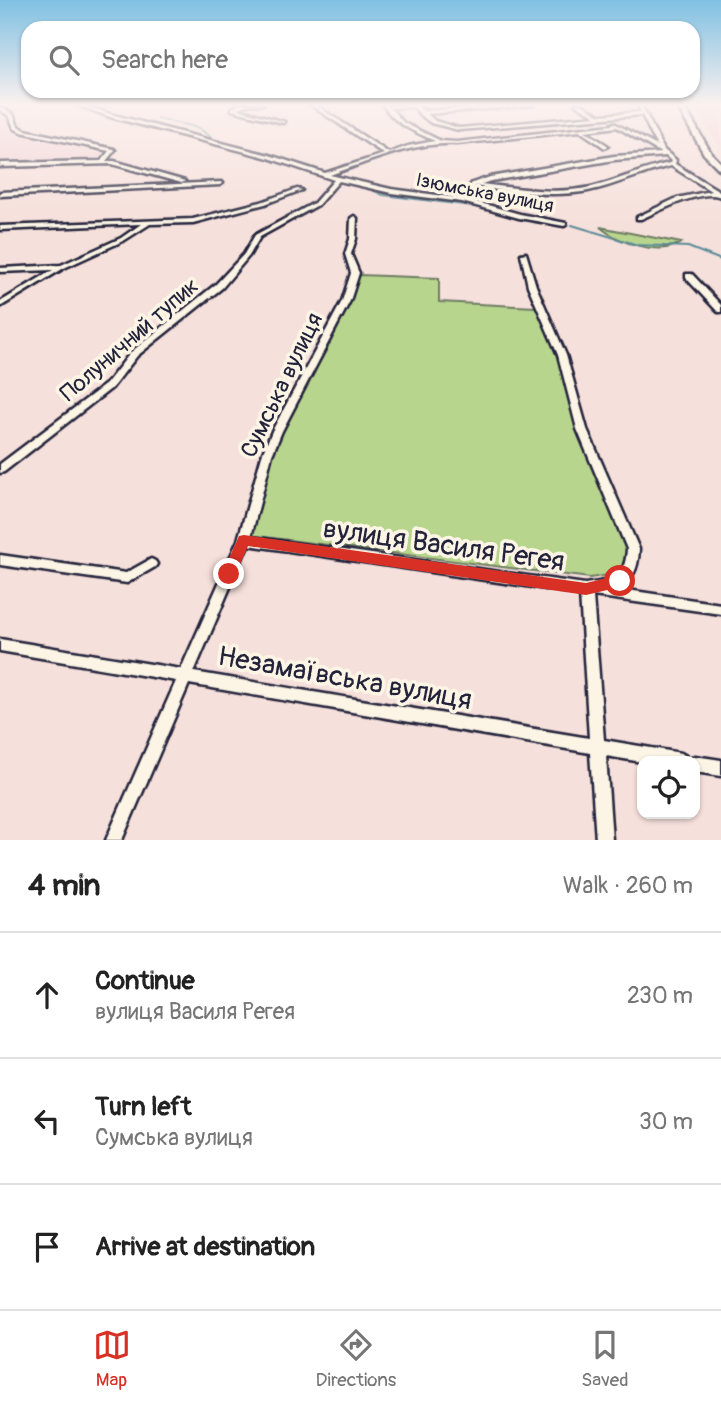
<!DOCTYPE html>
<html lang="en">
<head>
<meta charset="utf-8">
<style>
	:root { --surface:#fff; --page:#f2f2f2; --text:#222; --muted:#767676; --line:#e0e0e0; --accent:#d93025 }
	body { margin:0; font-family:Pangolin,sans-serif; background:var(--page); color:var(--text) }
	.controls { position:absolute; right:21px; bottom:21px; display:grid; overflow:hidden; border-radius:14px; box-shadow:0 2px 5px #0004 }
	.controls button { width:63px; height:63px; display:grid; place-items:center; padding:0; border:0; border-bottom:2px solid var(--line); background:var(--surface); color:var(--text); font:35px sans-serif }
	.stop { position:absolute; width:21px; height:21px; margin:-16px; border:5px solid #d93025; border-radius:50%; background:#fff }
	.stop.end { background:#d93025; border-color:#fff; box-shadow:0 2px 7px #0008 }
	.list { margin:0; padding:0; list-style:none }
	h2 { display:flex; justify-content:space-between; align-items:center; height:91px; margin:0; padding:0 28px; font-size:30px }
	h2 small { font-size:23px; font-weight:400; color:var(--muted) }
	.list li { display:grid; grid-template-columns:46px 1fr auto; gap:21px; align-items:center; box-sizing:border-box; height:126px; padding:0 28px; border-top:2px solid var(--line) }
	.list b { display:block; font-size:26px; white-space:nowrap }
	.list p { margin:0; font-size:23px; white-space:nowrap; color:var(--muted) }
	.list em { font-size:23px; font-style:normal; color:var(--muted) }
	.icon { flex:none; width:38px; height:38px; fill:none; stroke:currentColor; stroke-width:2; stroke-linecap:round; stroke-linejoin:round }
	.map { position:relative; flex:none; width:721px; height:840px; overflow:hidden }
	.search { position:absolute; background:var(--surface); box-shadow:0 2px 5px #0004; left:21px; right:21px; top:21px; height:77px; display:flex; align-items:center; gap:18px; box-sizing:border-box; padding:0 24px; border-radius:21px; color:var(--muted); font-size:26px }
	.sheet { height:469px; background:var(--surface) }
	nav { display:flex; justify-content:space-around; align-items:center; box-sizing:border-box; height:98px; border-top:2px solid var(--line); background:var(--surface); font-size:19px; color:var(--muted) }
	nav a { display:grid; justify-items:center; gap:4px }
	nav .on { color:var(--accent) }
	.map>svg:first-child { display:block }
</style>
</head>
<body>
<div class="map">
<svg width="721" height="840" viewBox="0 0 721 840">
	<rect width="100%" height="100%" fill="#f6e0db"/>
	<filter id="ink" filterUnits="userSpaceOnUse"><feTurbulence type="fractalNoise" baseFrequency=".0143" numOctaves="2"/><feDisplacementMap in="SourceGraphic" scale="14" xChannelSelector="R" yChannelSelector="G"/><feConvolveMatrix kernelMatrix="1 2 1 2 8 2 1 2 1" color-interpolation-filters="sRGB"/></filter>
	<g filter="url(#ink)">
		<!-- built -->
		<path fill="#f2d2d4" d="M 693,104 L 721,104 L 721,149 Z
			M 5,118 L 11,130 L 109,156 L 105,159 L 0,164 L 0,119 Z"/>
		<!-- green -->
		<path fill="#b8d58e" stroke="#6d7c64" stroke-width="2" d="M 600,227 L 681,243 C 657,256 619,243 600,227 Z
			M 359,275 L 439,278 L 439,302 L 536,307 L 560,361 L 630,555 L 621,573 L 590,578 L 249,535 C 256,509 260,478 271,453 C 298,392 339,338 359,275 Z"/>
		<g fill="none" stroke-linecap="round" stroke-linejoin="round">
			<!-- stream -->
			<path stroke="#5b8c99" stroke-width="2" d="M 70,104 L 89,110
				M 157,118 L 199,128 L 213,139 L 264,154
				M 267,158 L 287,165
				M 295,168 L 303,170
				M 340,182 L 366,187 L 383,195 L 480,207
				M 572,225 L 638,245 L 688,247 L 721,260"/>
			<!-- minor casing -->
			<g stroke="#22223b" stroke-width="5">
				<path id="minor" d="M 74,104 L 81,104 L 114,115 L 269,155 L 325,173 L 384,154 L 309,104 L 314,104 L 389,153 L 408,146 L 435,141 C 411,130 396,125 382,104 L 388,106 L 416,104 L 424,111 L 526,104 L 535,105 L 427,114 L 435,121 L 459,128 L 596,116 L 575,104 L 581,104 L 600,115 L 641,112 L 637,104 L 641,104 L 664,150 L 676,160 L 675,164 L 721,192 L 721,197 C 702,188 660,211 641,219 L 637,219 L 637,217 L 677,198 L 711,191 L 671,166 C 643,172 617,185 588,191 C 559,197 505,193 476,186 L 466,199 L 520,214 L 566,223 L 566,225 L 564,226 L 519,218 L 462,202 L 391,193 L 339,181 L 318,205 L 260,237 L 249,256 L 222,288 L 137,356 L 112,388 L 4,472 L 0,473 L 0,464 L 106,384 L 131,352 L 216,284 L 244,254 L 255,235 L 314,203 L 334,180 L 265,157 L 110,117 ZM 414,107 L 419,114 L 431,123 L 459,130 L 642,115 L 657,146 L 614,123 L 612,124 L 612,125 L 457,142 L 441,141 L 404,123 L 390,108 ZM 617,127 L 661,153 L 614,156 L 490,177 L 472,183 L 460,198 L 391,189 L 330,175 C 371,161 413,142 457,144 L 580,131 L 605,148 L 608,146 L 607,145 L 585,131 ZM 666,156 L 671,161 L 670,163 C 643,168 618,181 591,187 C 555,195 517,188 481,184 L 491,181 L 614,160 Z
					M 236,104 L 264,104 L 245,105 L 238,109 L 285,122 L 283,123 L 232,110 L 232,108 L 239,105 Z
					M 0,107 L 13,114 L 18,126 L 25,130 L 114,149 L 115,150 L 106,161 L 114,161 L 185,181 L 182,183 L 112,164 L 0,167 L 0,163 L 101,161 L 109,151 L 21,132 L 14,128 L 9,116 L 0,110 Z
					M 222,182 L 223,183 L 220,185 L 0,196 L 0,192 Z
					M 297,189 L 302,190 L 265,204 L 193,223 L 150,224 L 125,240 L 64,268 L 0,307 L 0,302 L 53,270 L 0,272 L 0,268 L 61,265 L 121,238 L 141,224 L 0,230 L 0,226 L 193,219 L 261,202 Z
					M 354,216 L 357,218 L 356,239 L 351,254 L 359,273 L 350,301 L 282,431 L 272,455 L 251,537 L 585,584 C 612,580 625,580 627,549 L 577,429 L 558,355 L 528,286 L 521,254 L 526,253 L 536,286 L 566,355 L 587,429 L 639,549 C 638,569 634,581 614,588 L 721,604 L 721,614 L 593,596 L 604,740 L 681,753 L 686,756 L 689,761 L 690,759 L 695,756 L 721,760 L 721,776 L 695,772 L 695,761 L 642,762 L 606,756 L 612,840 L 596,840 L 590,753 L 189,684 L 122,840 L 106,840 L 176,681 L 0,651 L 0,639 L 181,669 L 238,540 L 262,455 L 272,431 L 342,301 L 351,273 L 345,254 L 350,239 L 351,218 ZM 248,545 L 580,594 L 589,738 L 194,672 Z
					M 686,274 L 692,274 L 721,305 L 721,312 L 718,312 L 686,278 Z
					M 0,555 L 126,573 L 151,559 L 155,561 L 157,564 L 155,567 L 127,583 L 0,565 Z"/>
			</g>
			<!-- primary casing -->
			<g stroke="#22223b" stroke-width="5">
				<path id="primary" d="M 676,104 L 683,104 L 711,153 L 721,163 L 721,171 L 704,154 Z"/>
			</g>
			<!-- minor -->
			<use href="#minor" fill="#fcf5e5" fill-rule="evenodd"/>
			<!-- primary -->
			<use href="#primary" fill="#fcf5e5" fill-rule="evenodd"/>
		</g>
	</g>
	<!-- sky -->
	<linearGradient id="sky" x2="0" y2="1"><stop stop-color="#7fc0e2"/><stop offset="0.47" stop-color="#fbf1ef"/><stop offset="1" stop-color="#fbf1ef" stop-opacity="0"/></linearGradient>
	<rect width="721" height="222" fill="url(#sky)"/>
	<!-- route -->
	<path fill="#d93025" d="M 244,535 L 586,583 L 620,575 L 627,581 L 620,587 L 586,595 L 248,546 L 234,578 L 224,578 L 222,574 L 239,536 Z"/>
	<g text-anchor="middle" stroke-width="7" stroke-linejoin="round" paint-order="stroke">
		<!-- far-street labels -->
		<g font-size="19" fill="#22223b" stroke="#fcf5e5">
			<text transform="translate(485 192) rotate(11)" y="7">Ізюмська вулиця</text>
		</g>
		<!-- street labels -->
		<g font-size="23" fill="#22223b" stroke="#fcf5e5">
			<text transform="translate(129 339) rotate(-41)" y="8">Полуничний тупик</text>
			<text transform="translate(281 385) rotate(-64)" y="8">Сумська вулиця</text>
		</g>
		<!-- near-street labels -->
		<g font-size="28" fill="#22223b" stroke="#fcf5e5">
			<text transform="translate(444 544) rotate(8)" y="10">вулиця Василя Регея</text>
			<text transform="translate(345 677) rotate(10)" y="10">Незамаївська вулиця</text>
		</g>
	</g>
</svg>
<div class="controls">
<button><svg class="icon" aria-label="locate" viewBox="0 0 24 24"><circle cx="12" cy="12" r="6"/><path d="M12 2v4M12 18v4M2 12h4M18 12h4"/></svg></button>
</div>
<div class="stop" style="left:620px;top:581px"></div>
<div class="stop end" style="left:229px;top:574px"></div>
<div class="search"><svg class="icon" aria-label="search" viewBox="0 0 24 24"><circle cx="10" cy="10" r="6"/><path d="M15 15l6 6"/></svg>Search here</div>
</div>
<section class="sheet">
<h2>4 min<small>Walk · 260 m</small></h2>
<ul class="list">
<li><svg class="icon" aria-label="ahead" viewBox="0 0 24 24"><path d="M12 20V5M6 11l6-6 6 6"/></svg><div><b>Continue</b><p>вулиця Василя Регея</p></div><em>230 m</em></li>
<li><svg class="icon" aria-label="left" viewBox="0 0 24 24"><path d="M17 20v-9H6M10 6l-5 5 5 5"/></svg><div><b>Turn left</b><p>Сумська вулиця</p></div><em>30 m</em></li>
<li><svg class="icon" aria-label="arrive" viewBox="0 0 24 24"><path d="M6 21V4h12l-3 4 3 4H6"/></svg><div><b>Arrive at destination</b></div></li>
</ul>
</section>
<nav>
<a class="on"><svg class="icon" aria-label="map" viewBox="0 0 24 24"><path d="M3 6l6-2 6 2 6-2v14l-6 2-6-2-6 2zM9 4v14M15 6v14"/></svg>Map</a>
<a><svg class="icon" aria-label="directions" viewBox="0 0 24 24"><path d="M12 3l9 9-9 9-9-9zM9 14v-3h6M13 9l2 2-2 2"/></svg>Directions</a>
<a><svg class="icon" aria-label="saved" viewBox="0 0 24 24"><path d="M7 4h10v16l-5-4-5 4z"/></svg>Saved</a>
</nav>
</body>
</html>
